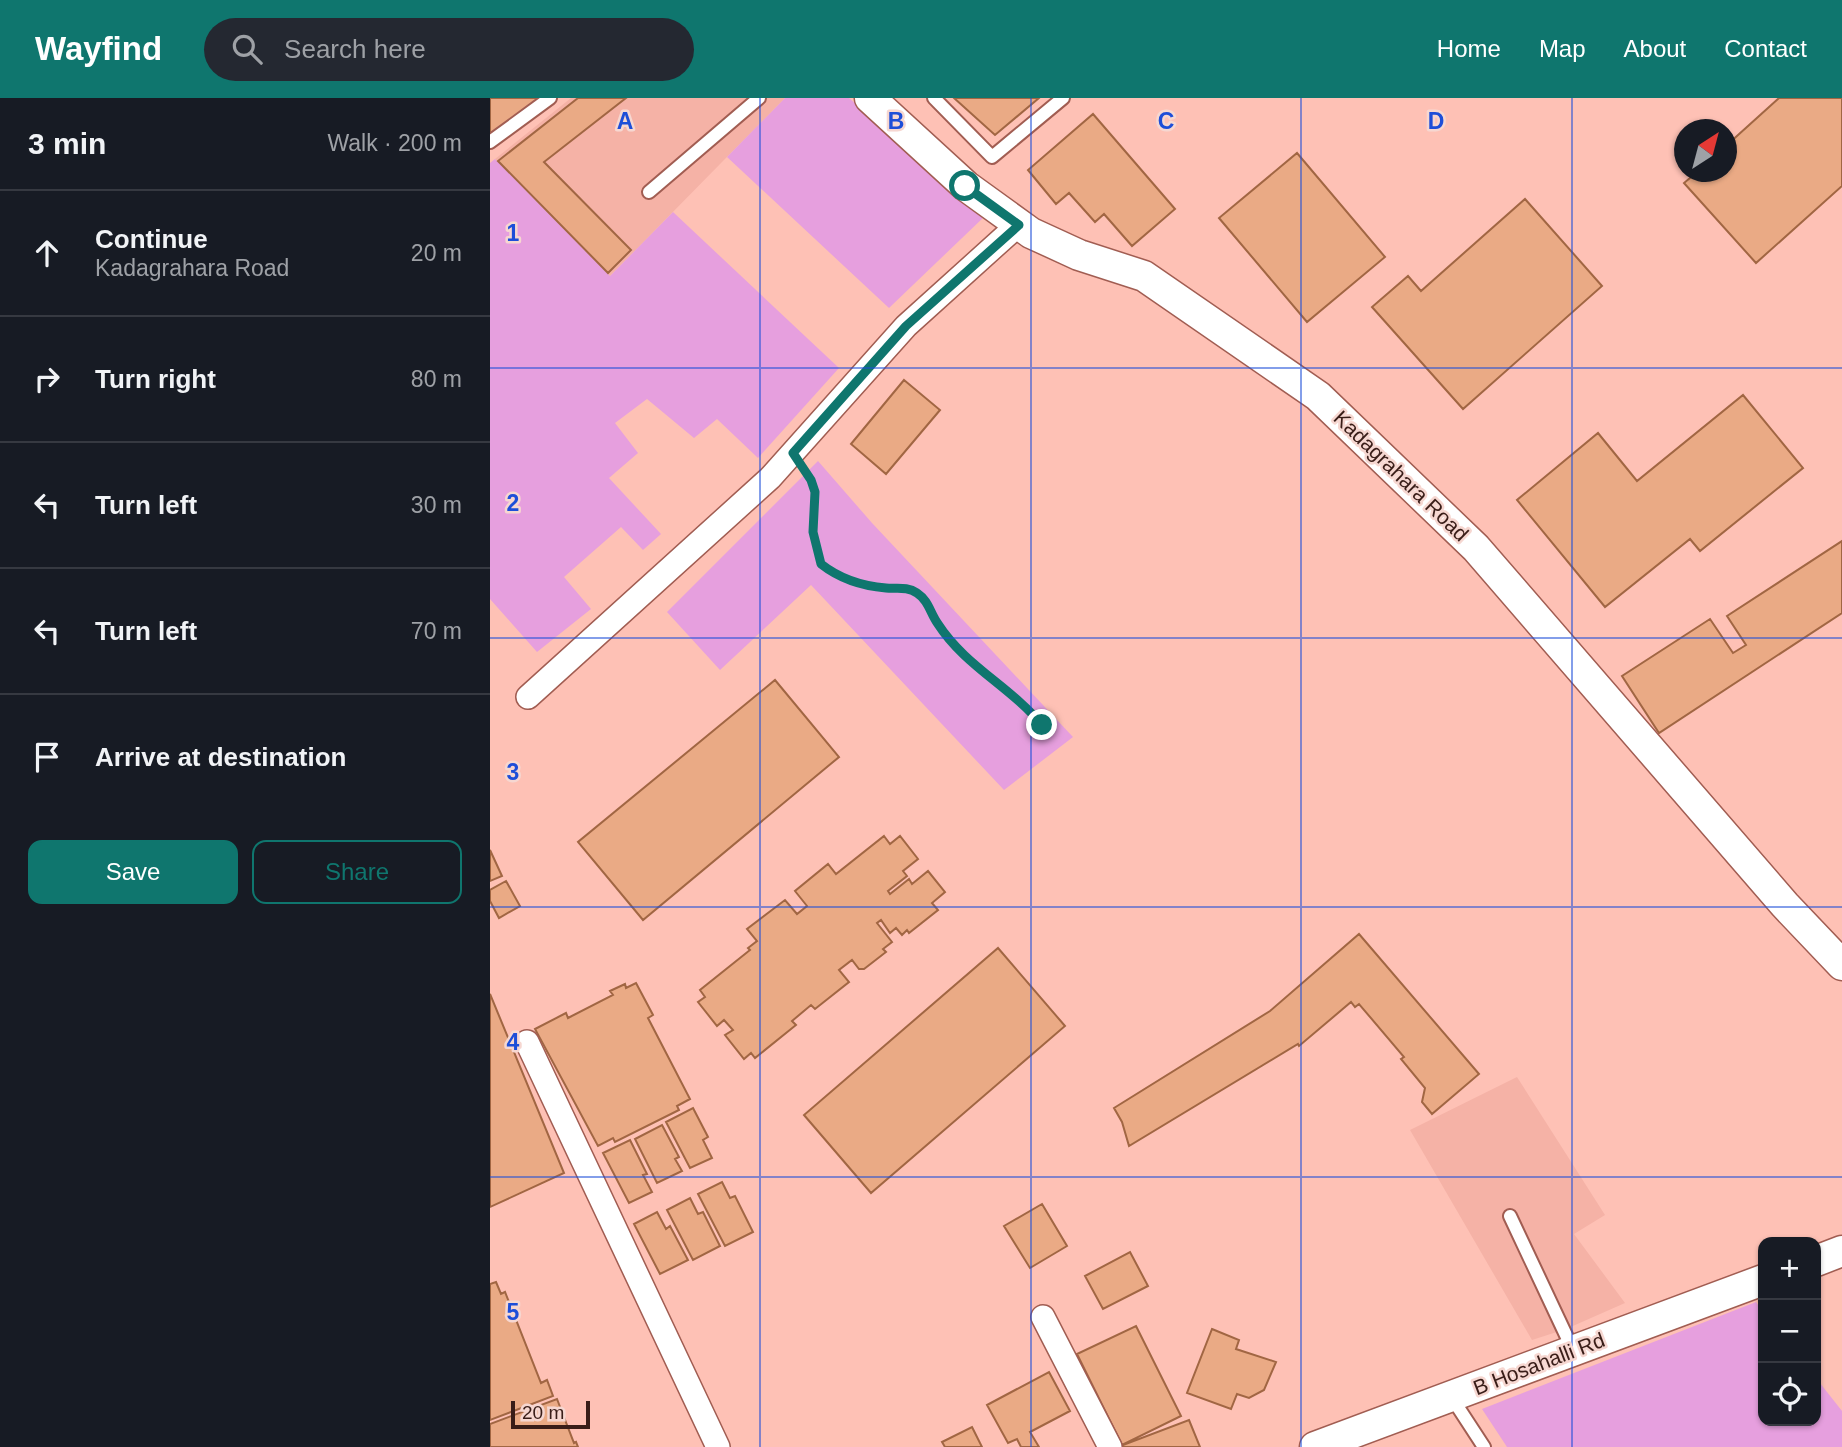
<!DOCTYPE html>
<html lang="en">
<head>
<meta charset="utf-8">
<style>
	:root { --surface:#171b24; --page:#242831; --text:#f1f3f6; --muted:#9ea1a6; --line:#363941; --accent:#0f766e }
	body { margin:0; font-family:Helvetica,sans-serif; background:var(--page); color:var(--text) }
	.controls { position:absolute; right:21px; bottom:21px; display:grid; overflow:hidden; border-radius:14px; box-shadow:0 2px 5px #0004 }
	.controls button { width:63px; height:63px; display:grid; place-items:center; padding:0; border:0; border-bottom:2px solid var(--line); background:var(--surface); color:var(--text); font:35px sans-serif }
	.compass { position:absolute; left:1184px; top:21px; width:63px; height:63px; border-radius:50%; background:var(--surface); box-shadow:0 2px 5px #0004; rotate:36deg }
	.scale { position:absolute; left:21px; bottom:18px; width:79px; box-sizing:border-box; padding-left:7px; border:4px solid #391d18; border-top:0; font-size:19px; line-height:24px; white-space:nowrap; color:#391d18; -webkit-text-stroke:5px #f6d7d1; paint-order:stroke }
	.stop { position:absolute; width:21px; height:21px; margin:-16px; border:5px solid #0f766e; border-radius:50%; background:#fff }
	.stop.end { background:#0f766e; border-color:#fff; box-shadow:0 2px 7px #0008 }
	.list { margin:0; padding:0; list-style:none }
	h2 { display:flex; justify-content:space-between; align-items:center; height:91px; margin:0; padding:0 28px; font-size:30px }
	h2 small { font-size:23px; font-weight:400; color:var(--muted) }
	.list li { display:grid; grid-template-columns:46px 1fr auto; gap:21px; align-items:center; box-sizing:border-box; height:126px; padding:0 28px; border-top:2px solid var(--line) }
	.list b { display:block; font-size:26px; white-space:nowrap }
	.list p { margin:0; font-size:23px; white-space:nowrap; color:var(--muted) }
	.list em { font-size:23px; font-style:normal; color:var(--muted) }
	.actions { display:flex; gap:14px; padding:21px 28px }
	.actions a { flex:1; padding:16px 0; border:2px solid var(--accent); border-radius:14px; text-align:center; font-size:24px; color:var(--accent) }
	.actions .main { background:var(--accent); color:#fff }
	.icon { flex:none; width:38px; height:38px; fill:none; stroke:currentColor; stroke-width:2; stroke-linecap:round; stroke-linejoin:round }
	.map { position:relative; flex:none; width:1352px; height:1349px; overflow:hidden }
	header { display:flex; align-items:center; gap:42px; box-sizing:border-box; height:98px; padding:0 35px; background:var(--accent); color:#fff }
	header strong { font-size:33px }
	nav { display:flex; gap:38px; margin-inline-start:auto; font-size:24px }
	.search { width:490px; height:63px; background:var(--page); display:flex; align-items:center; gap:18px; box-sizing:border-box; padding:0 24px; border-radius:38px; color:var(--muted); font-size:26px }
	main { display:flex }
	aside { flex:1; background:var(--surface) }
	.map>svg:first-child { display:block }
</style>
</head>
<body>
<header>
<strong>Wayfind</strong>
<div class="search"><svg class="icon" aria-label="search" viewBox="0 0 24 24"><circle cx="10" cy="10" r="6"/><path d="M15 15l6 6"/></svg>Search here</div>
<nav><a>Home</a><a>Map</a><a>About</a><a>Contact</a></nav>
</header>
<main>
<aside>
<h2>3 min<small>Walk · 200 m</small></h2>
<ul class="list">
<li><svg class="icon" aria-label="ahead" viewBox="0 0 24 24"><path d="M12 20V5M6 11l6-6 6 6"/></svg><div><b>Continue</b><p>Kadagrahara Road</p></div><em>20 m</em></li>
<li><svg class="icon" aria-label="right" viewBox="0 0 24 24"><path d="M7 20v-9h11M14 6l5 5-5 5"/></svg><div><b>Turn right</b></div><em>80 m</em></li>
<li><svg class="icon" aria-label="left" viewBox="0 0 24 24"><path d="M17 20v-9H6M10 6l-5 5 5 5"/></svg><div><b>Turn left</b></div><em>30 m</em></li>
<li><svg class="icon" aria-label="left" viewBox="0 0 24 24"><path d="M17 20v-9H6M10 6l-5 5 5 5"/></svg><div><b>Turn left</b></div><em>70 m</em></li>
<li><svg class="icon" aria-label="arrive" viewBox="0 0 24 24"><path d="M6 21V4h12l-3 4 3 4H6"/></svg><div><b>Arrive at destination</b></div></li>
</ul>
<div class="actions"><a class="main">Save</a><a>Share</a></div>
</aside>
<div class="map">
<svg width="1352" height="1349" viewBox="0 0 1352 1349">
	<rect width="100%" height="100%" fill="#fec1b5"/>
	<!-- built -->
	<path fill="#f5b2a6" d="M 81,0 L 295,0 L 120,178 L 5,61 Z
		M 1027,979 L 1115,1117 L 1084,1136 L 1135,1205 L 1076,1231 L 1042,1242 L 920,1032 Z"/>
	<!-- green -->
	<path fill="#e69fde" d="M 295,0 L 359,0 L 495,118 L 399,210 L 237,59 Z
		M 5,61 L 120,178 L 183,114 L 349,270 L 268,360 L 227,321 L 204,340 L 157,301 L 125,325 L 148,355 L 119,380 L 171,436 L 153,452 L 131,429 L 74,479 L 101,511 L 47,554 L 0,501 L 0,65 Z
		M 328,363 L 382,425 L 583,639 L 514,692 L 321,487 L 230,572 L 177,514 Z
		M 1266,1204 L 1273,1214 L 1273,1323 L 1326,1323 L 1326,1280 L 1352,1313 L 1352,1349 L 1017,1349 L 992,1311 Z"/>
	<!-- building -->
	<path fill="#eaaa85" stroke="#a16643" stroke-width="2" d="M 0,0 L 53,0 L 0,39 Z
		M 88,0 L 136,0 L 54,64 L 141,152 L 118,175 L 8,63 Z
		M 464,0 L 549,0 L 505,37 Z
		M 1289,0 L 1352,0 L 1352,88 L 1266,165 L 1194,85 L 1207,74 L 1237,74 L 1237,47 Z
		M 603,16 L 685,111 L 642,148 L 614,116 L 605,124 L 579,95 L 566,106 L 538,72 Z
		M 807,55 L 895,159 L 817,224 L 729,120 Z
		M 1035,101 L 1112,188 L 973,311 L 882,209 L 918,178 L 931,193 Z
		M 414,282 L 450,312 L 396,376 L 361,346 Z
		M 1253,297 L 1313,370 L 1210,453 L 1200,441 L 1115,509 L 1027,402 L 1108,335 L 1147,383 Z
		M 1352,443 L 1352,515 L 1169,635 L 1132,578 L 1220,521 L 1243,555 L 1256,547 L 1237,518 Z
		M 285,582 L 349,659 L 153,822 L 88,744 Z
		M 394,738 L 400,746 L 410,738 L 428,761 L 413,773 L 417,778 L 398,793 L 400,796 L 419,781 L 422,786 L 438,773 L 455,794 L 442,805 L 448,812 L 419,835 L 417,832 L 412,837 L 406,830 L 400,835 L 391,822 L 387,825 L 402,844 L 393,851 L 396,854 L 374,871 L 369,871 L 362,862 L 349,872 L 359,884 L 325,911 L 321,907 L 302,923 L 306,927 L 265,960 L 261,955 L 254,961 L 235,937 L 243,932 L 234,922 L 227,928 L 208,904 L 215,899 L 210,892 L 260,852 L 258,850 L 267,843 L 257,831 L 295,802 L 307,816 L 317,808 L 305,793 L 338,766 L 346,776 Z
		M 0,752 L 12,778 L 0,783 Z
		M 16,783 L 30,808 L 9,820 L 0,803 L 0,792 Z
		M 869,836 L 989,976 L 942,1016 L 932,1004 L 935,990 L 911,961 L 914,959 L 869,906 L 865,909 L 861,904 L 809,948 L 808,946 L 639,1048 L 632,1024 L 624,1010 L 780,913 Z
		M 508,850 L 575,928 L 381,1095 L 314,1017 Z
		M 146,885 L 163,917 L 158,920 L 200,1001 L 187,1008 L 189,1012 L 125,1044 L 123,1040 L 108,1048 L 45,931 L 76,915 L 78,920 L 123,897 L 120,893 L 135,886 L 136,890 Z
		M 0,896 L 74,1075 L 0,1109 Z
		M 203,1010 L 218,1039 L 213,1042 L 222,1060 L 200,1070 L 176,1024 Z
		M 172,1027 L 189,1059 L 185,1061 L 192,1073 L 167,1085 L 145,1041 Z
		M 140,1042 L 157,1076 L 153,1077 L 162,1094 L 139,1105 L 113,1055 Z
		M 232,1084 L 240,1100 L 245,1098 L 263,1134 L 235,1148 L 208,1096 Z
		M 200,1100 L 208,1116 L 213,1114 L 230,1148 L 203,1162 L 177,1112 Z
		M 552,1106 L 577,1148 L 540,1170 L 514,1128 Z
		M 167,1114 L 176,1131 L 180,1128 L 198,1162 L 170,1176 L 144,1126 Z
		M 640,1154 L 658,1188 L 613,1211 L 595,1178 Z
		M 6,1184 L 11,1196 L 15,1194 L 51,1285 L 57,1282 L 63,1298 L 0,1322 L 0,1186 Z
		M 646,1228 L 691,1318 L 632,1347 L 587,1256 Z
		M 722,1231 L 749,1242 L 746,1251 L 786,1264 L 774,1292 L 759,1300 L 747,1296 L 741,1311 L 697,1295 Z
		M 559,1274 L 580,1313 L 540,1334 L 549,1349 L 531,1349 L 527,1341 L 518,1345 L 497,1307 Z
		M 67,1301 L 84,1345 L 86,1344 L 88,1349 L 0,1349 L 0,1326 Z
		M 699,1322 L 710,1349 L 634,1349 L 633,1347 Z
		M 482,1329 L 492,1349 L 455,1349 L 452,1344 Z"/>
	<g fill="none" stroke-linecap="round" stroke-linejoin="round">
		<!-- service casing -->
		<g stroke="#a15d52" stroke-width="16">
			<path id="service" d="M 444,0 L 502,59 L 573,0
				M 0,44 L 60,0
				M 159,94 L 269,0
				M 1020,1118 L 1083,1252
				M 962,1300 L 994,1349"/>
		</g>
		<!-- minor casing -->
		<g stroke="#a15d52" stroke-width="26">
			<path id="minor" d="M 38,599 L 280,380 L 416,228 L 529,126
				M 37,944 L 228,1349
				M 553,1219 L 620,1349"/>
		</g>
		<!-- tertiary casing -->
		<g stroke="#a15d52" stroke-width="33">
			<path id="tertiary" d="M 380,0 L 476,88 L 541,135 L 589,157 L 654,178 L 828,298 L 986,450 L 1295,807 L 1352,867
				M 1326,1163 L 1352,1153
				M 825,1349 L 1273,1182"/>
		</g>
		<!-- path -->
		<path stroke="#996d64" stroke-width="4.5" stroke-dasharray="5 3.5" stroke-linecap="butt" d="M 316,376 L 325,394 L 323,434 L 331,466 C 350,481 372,488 396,490 C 407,491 417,488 427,495 C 439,503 440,515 448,526 C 474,568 521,589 552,627"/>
		<!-- service -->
		<use href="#service" stroke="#fff" stroke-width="12"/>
		<!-- minor -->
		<use href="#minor" stroke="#fff" stroke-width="23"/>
		<!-- tertiary -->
		<use href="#tertiary" stroke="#fff" stroke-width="30"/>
	</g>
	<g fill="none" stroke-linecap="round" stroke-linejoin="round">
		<!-- route -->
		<path stroke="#0f766e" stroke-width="9" d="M 475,88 L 529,127 L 416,228 L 303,355 L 321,382 L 325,394 L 323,434 L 331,466 C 350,481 372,488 396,490 C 407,491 417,488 427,495 C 439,503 440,515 448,526 C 475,568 521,589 552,627"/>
	</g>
	<!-- grid -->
	<path fill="none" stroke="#1d4ed8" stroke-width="2" stroke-opacity="0.55" d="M 270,0 L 270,1349M 541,0 L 541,1349M 811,0 L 811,1349M 1082,0 L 1082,1349M 0,270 L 1352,270M 0,540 L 1352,540M 0,809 L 1352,809M 0,1079 L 1352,1079"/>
	<g text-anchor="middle" stroke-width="5" stroke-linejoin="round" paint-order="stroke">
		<!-- street labels -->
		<g font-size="21" fill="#391d18" stroke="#f6d7d1">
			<text transform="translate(911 378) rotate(44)" y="7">Kadagrahara Road</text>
			<text transform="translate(1049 1266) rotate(-21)" y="7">B Hosahalli Rd</text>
		</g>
	</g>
	<g font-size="23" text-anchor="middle" font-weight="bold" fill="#1d4ed8" stroke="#f6d7d1" stroke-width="5" stroke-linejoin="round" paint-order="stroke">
		<text x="135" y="31">A</text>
		<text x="406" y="31">B</text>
		<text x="676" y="31">C</text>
		<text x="946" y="31">D</text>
		<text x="23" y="143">1</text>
		<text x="23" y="413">2</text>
		<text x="23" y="682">3</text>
		<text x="23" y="952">4</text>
		<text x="23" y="1222">5</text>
	</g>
</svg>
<div class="controls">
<button>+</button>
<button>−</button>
<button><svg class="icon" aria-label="locate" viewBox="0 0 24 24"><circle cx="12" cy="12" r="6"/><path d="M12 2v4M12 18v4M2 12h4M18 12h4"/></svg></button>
</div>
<svg class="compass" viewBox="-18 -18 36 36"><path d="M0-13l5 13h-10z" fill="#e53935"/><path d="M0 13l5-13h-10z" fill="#9ea1a6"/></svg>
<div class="scale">20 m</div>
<div class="stop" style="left:475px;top:88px"></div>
<div class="stop end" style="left:552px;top:627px"></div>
</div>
</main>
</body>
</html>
